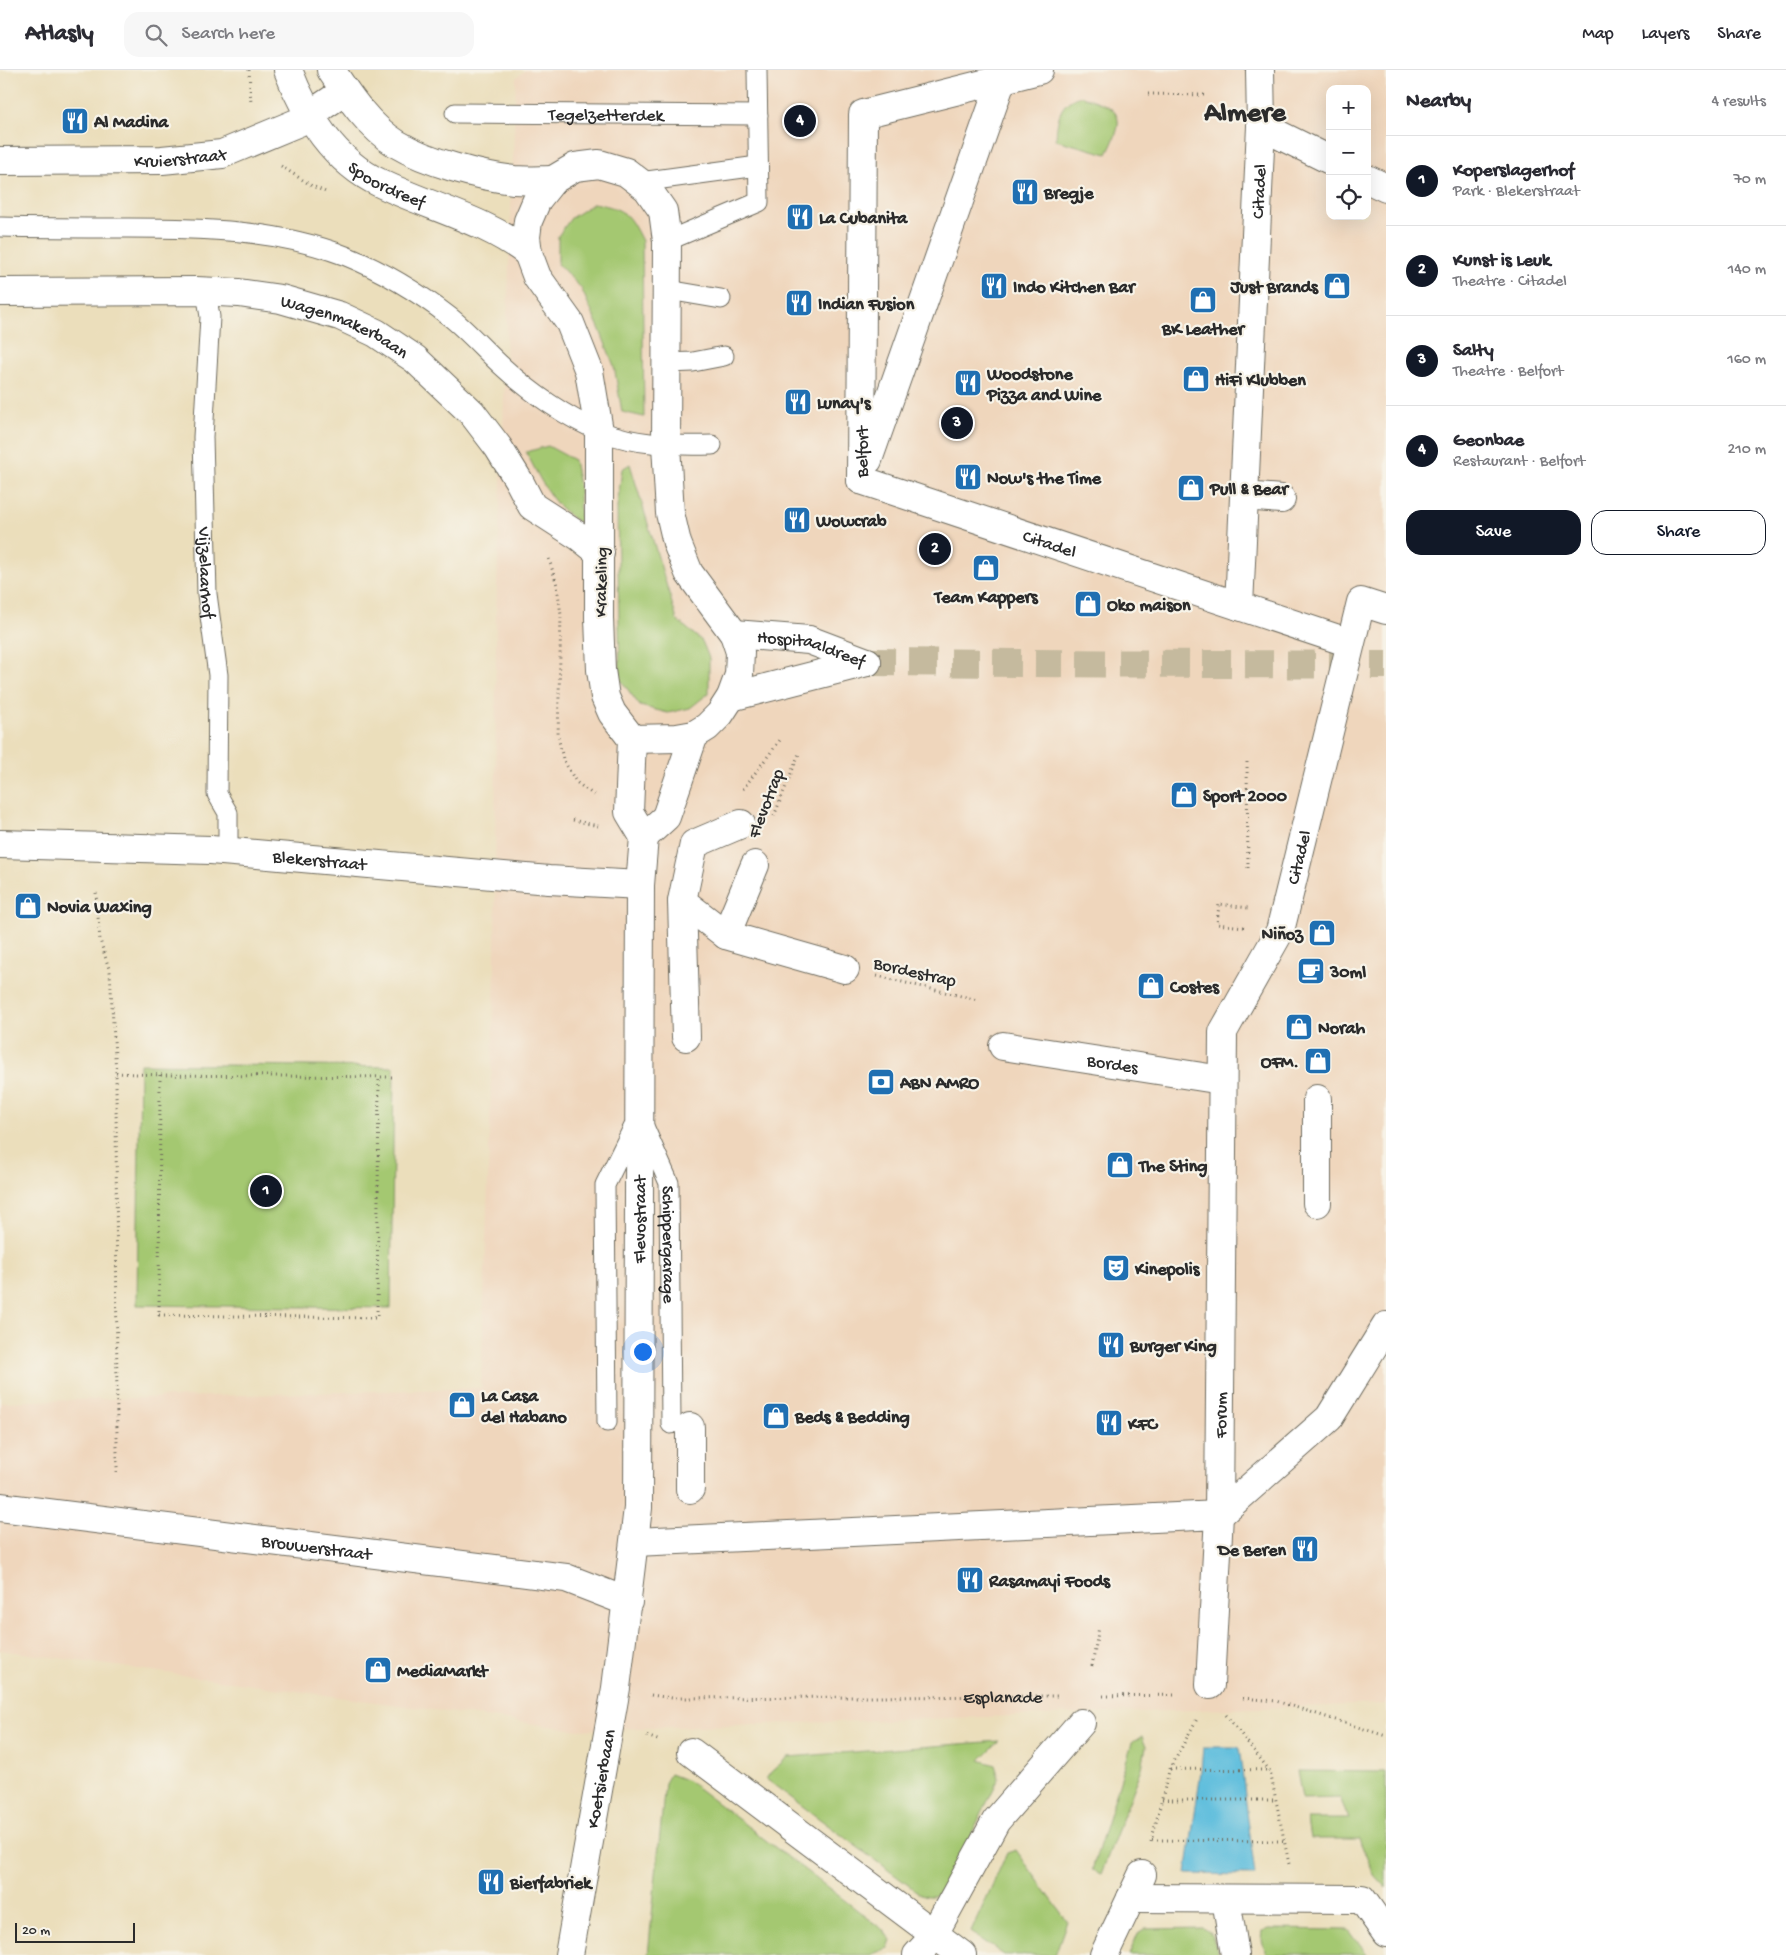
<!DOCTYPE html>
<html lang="en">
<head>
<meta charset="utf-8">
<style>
	:root { --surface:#fff; --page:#f7f7f7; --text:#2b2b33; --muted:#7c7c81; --line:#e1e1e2; --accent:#111827 }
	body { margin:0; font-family:"Gochi Hand",sans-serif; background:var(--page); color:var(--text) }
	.controls { position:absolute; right:15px; top:15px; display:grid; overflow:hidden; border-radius:10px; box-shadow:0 5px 20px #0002 }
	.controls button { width:45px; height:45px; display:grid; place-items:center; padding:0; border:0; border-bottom:1px solid var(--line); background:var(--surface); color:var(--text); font:25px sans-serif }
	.scale { position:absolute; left:15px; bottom:12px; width:120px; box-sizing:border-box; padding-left:5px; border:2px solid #2b2b2b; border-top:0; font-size:14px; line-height:18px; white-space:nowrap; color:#2b2b2b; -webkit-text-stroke:4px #f7f3e8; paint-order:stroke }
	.you { position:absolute; left:642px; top:1281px; width:18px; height:18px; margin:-12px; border:4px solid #fff; border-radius:50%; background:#1a73e8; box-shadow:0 0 0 8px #1a73e833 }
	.badge { display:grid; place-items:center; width:32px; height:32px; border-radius:50%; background:var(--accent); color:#fff; font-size:16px; font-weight:700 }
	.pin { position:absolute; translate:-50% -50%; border:2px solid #fff; box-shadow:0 1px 5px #0006 }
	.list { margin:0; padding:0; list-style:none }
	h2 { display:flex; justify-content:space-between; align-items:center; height:65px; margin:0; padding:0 20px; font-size:21px }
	h2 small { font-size:16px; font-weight:400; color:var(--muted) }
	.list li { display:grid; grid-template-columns:32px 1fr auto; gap:15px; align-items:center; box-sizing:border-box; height:90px; padding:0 20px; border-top:1px solid var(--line) }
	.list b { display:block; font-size:19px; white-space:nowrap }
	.list p { margin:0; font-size:16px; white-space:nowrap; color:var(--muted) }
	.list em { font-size:16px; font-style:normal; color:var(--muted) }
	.actions { display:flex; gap:10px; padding:15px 20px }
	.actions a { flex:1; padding:11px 0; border:1px solid var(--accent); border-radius:15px; text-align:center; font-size:18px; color:var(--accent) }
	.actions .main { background:var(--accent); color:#fff }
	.icon { flex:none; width:28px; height:28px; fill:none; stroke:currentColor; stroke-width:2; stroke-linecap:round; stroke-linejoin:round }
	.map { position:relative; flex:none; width:1386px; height:1885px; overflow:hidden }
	header { display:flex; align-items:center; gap:30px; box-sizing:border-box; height:70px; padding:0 25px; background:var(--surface); border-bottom:1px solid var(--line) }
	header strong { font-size:24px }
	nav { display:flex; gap:28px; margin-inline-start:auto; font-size:18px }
	.search { width:350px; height:45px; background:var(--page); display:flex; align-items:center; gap:12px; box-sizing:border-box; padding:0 18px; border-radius:15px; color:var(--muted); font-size:19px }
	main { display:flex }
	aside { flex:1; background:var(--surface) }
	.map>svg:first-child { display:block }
</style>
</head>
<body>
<header>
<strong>Atlasly</strong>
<div class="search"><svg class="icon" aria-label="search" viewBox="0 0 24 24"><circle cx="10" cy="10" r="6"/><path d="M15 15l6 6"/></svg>Search here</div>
<nav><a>Map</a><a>Layers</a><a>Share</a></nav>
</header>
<main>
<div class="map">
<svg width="1386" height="1885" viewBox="0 0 1386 1885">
	<rect width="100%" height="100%" fill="#f7f3e8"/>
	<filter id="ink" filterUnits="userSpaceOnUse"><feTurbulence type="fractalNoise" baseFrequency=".02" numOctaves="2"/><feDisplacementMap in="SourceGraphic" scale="10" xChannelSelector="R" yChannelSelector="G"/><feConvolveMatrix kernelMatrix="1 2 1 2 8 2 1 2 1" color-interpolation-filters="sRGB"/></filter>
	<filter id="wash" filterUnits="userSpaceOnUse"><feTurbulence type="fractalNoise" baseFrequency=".0096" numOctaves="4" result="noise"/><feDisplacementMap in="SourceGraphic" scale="20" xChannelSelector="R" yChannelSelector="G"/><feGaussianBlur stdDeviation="1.12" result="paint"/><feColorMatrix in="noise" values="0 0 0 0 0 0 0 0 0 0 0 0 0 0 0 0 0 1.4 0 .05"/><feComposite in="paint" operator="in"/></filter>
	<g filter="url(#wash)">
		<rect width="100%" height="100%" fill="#ebdebb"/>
		<!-- built -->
		<path fill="#efd6bc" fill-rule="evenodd" d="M 525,0 L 1386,0 L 1386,1634 L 578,1660 L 0,1580 L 0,1332 L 481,1318 L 495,900 L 496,543 L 516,8 ZM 1330,19 L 1367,19 L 1367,146 L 1330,146 Z"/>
		<!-- green -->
		<path fill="#a4c871" stroke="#687a4e" d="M 1082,26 C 1121,39 1127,45 1107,84 L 1056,70 C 1057,49 1059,31 1082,26 Z
			M 594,133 C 625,139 628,143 642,171 L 644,347 L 622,342 L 614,296 L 600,260 L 581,218 L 558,194 L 558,166 L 571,148 Z
			M 548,376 L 574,390 L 579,416 L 580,453 C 550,434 542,412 526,382 Z
			M 630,394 L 677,550 L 702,571 L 709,588 L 709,623 L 690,638 L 668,643 L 640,636 L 620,609 L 617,437 L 622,399 Z
			M 140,994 L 394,997 L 391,1238 L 137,1235 Z
			M 1142,1666 L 1146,1676 L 1142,1698 L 1101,1804 L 1092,1800 L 1132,1673 Z
			M 999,1671 L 980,1690 L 995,1695 L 999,1708 L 944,1820 C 935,1827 930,1828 919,1823 L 766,1709 L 771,1702 L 788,1687 Z
			M 1297,1701 L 1386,1702 L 1386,1818 L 1374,1805 L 1359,1769 L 1310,1769 L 1307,1749 L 1349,1749 L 1340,1728 L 1302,1729 Z
			M 670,1704 L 688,1711 L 881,1858 L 891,1870 L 888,1878 L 870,1885 L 648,1885 L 665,1713 Z
			M 1016,1780 L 1067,1851 L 1055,1885 L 1004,1885 L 971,1862 L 1007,1783 Z
			M 1203,1858 C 1213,1862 1215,1876 1219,1885 L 1129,1885 L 1138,1863 L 1144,1859 Z
			M 1269,1859 L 1349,1860 L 1367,1885 L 1266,1885 L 1262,1870 L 1263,1862 Z"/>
		<!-- water -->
		<path fill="#5fbedd" stroke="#457484" d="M 1203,1677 L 1239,1677 L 1255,1805 L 1186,1804 L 1201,1701 Z"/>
	</g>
	<g filter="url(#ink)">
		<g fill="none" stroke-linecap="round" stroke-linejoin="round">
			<!-- secondary-tunnel -->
			<path stroke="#c5ba9e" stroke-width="28" stroke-dasharray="28 14" stroke-linecap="butt" d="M 867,592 L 1386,595"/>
			<!-- lane casing -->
			<g stroke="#6e6a5d" stroke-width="21">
				<g id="lane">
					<path id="s2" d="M 455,43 L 758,45"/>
					<path d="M 640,112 L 758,96"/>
					<path d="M 0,157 C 43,158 85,158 128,158 C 202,158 276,159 346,186 C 383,201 419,223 450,247 C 469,262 485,281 504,298 C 529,321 568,349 600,361 C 635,375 675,376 712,375"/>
					<path d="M 667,171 L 759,132 L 757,0"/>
					<path d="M 667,218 L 680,222 L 721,229"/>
					<path id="s3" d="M 206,221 L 210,247 L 203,367 L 207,524 L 218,605 L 217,724 L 228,743 L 228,782"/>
					<path d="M 667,293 L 693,292 L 724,286"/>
					<path id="s4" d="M 643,1054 L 669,1113 L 671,1354"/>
					<path d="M 607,1352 L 605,1115 L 636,1052"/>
				</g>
			</g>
			<!-- street casing -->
			<g stroke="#6e6a5d" stroke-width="30">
				<g id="street">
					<path d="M 1260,0 L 1261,56 L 1330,90"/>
					<path id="s5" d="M 0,91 L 162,90 L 222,84 L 299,52 L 345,21"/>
					<path d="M 1367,109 L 1386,118"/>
					<path id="s6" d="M 0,222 L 196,221 L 239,223 L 281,229 L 340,246 L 376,263 L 415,289 L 472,343 L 498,377 L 519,411 L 532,436 L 580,467 L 600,483"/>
					<path d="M 868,390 L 1002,9"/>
					<path id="s7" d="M 861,410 L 863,44 L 1039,0"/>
					<path id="s8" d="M 861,410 L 1350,573"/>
					<path d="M 1244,426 L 1281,429"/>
					<path id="s9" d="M 1239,536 L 1261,56"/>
					<path d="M 644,767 L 666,747 L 694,665"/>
					<path id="s10" d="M 0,774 L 211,780 L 549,810 L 640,815"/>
					<path d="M 682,831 L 726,865 L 845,899"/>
					<path d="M 726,865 L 755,795"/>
					<path d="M 686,967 L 682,831 L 694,774 L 741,754"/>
					<path id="s11" d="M 1003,976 L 1222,1010"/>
					<path d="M 1317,1029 L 1317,1133"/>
					<path d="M 690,1357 L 690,1419"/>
					<path id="s12" d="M 0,1437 L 566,1508 L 628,1532"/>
					<path id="s13" d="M 1219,1445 L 1223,962 L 1280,861 L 1361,532 L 1386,540"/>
					<path d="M 1219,1445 L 1329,1348 L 1386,1256"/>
					<path d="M 635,1472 L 1219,1445 L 1210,1615"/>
					<path d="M 691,1682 L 962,1885"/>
					<path d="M 1131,1828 L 1362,1829 L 1386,1863"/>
					<path d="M 1226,1829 L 1235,1885"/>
					<path id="s14" d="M 569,1885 L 616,1618 L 638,1438 L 640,815 L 644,767 L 629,742 L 632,669"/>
					<path d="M 917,1885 L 930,1871 L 996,1751 L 1081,1653"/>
					<path d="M 1104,1885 L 1142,1805"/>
				</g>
			</g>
			<!-- secondary casing -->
			<g stroke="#6e6a5d" stroke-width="30">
				<g id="secondary">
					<path id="s15" d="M 288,0 C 305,45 335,92 380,113 C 429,137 484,149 528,183"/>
					<path d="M 331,0 C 349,27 369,57 397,74 C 427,92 479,106 514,110 C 527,111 540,110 553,110"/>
					<path d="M 599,94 L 626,102 L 647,118 L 663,141 L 667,171 L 666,375 L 670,443 L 677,473 L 689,503 L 734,564 L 740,582 L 739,605 L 731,627 L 720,644 L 707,657 L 694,665 L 677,668 L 632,669 L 612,643 L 605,627 L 601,600 L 599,548 L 599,361 L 589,301 L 570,253 L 537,207 L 528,183 L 526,167 L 528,151 L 537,130 L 553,110 L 575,97 Z"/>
					<path id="s16" d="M 734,564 L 809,570 L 867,592"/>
					<path d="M 731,627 L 867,592"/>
				</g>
			</g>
			<!-- path -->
			<g stroke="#6e6a5d" stroke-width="3" stroke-dasharray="1 4" stroke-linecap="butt">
				<path d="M 249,0 L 251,34"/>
				<path d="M 1148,24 L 1205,25"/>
				<path d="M 281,96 L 312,116 L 328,123"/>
				<path d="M 549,489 L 557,515 L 561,545 L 558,666 L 563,689 L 576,712 L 595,726"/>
				<path d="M 1247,692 L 1248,798"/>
				<path d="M 743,719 L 780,670"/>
				<path d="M 774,746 L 800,681"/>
				<path d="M 573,750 L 598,756"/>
				<path d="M 96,823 L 100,870 L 110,902 L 116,1003 L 117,1402"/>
				<path d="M 1244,857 L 1217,854 L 1219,834 L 1248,838"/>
				<path d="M 877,906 L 978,930"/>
				<path d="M 116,1003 L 160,1005 L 394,1007"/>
				<path d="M 160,1005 L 159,1245 L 377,1248 L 379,1006"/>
				<path d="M 1092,1596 L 1099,1557"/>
				<path id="s1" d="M 651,1625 L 672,1628 L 1059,1626"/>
				<path d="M 1103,1626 L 1177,1625"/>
				<path d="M 1243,1628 L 1276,1631 L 1386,1666"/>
				<path d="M 1226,1645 L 1270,1701 L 1289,1794"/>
				<path d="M 647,1666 L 660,1671"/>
				<path d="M 1170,1699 L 1269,1700"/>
				<path d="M 1162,1730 L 1276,1730"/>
				<path d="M 1152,1770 L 1283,1771"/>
				<path d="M 1151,1772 L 1169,1701 L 1198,1647"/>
			</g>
			<!-- lane -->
			<use href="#lane" stroke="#fff" stroke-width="19"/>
			<!-- street -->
			<use href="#street" stroke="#fff" stroke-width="28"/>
			<!-- secondary -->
			<use href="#secondary" stroke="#fff" stroke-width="28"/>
		</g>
	</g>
	<!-- icons -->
	<defs>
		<g id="restaurant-square" transform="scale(1.4375)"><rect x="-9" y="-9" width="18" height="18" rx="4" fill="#1f6fb2" stroke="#f7f3e8"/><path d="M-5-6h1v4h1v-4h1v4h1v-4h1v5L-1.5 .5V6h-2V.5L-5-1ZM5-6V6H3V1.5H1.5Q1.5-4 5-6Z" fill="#fff"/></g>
		<g id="shop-square" transform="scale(1.4375)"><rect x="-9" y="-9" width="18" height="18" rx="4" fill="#1f6fb2" stroke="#f7f3e8"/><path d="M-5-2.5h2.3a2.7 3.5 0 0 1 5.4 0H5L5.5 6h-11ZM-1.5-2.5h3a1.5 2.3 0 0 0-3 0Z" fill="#fff"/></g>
		<g id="cafe-square" transform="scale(1.4375)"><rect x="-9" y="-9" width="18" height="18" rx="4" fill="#1f6fb2" stroke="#f7f3e8"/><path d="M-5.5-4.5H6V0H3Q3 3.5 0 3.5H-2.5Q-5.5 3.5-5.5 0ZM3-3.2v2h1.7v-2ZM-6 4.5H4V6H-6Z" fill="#fff"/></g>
		<g id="bank-square" transform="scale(1.4375)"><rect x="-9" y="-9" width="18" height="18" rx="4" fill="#1f6fb2" stroke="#f7f3e8"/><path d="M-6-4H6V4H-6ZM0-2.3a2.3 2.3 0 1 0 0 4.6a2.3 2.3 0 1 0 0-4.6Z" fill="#fff"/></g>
		<g id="theatre-square" transform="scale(1.4375)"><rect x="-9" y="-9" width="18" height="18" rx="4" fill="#1f6fb2" stroke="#f7f3e8"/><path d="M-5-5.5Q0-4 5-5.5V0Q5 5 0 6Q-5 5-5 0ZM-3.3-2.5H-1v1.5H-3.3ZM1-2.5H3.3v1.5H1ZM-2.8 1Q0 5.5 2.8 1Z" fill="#fff"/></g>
	</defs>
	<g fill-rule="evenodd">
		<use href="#restaurant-square" x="75" y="51"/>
		<use href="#restaurant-square" x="1025" y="122"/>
		<use href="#restaurant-square" x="800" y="147"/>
		<use href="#restaurant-square" x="994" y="216"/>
		<use href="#shop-square" x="1337" y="216"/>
		<use href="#shop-square" x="1203" y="230"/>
		<use href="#restaurant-square" x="799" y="233"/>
		<use href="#shop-square" x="1196" y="309"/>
		<use href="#restaurant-square" x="968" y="313"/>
		<use href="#restaurant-square" x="798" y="332"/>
		<use href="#restaurant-square" x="968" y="407"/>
		<use href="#shop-square" x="1191" y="418"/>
		<use href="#restaurant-square" x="797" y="450"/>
		<use href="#shop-square" x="986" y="498"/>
		<use href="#shop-square" x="1088" y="534"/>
		<use href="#shop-square" x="1184" y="725"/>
		<use href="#shop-square" x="28" y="836"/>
		<use href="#shop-square" x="1322" y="863"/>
		<use href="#cafe-square" x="1311" y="901"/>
		<use href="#shop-square" x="1151" y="916"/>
		<use href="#shop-square" x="1299" y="957"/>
		<use href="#shop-square" x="1318" y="991"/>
		<use href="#bank-square" x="881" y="1012"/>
		<use href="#shop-square" x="1120" y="1095"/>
		<use href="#theatre-square" x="1116" y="1198"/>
		<use href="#restaurant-square" x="1111" y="1275"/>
		<use href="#shop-square" x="462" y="1335"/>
		<use href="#shop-square" x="776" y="1346"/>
		<use href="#restaurant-square" x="1109" y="1353"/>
		<use href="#restaurant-square" x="1305" y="1479"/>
		<use href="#restaurant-square" x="970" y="1510"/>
		<use href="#shop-square" x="378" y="1600"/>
		<use href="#restaurant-square" x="491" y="1812"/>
	</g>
	<g text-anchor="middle" stroke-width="4.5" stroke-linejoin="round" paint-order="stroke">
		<!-- street labels -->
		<g font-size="18" fill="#2b2b2b" stroke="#f7f3e8">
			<text dy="6" stroke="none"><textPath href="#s2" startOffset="151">Tegelzetterdek</textPath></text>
			<text dy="6" stroke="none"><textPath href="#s5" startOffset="180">Kruierstraat</textPath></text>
			<text dy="6" stroke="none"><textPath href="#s15" startOffset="156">Spoordreef</textPath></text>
			<text dy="6" stroke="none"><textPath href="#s9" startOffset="415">Citadel</textPath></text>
			<text dy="6" stroke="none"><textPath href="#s6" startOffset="351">Wagenmakerbaan</textPath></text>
			<text dy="6" stroke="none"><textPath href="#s7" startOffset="28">Belfort</textPath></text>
			<text dy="6" stroke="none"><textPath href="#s8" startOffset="199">Citadel</textPath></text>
			<text dy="6" stroke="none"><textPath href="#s3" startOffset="282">Vijzelaarhof</textPath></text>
			<text transform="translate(600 512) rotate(-89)" y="6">Krakeling</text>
			<text dy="6" stroke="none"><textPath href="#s16" startOffset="79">Hospitaaldreef</textPath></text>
			<text transform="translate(765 733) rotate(-69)" y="6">Flevotrap</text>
			<text dy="6" stroke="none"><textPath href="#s13" startOffset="675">Citadel</textPath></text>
			<text dy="6" stroke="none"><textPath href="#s10" startOffset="320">Blekerstraat</textPath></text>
			<text transform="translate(915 901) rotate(13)" y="6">Bordestrap</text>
			<text dy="6" stroke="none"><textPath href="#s11" startOffset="111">Bordes</textPath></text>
			<text dy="6" stroke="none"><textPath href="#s14" startOffset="741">Flevostraat</textPath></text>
			<text dy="6" stroke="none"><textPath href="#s4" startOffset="126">Schippergarage</textPath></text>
			<text dy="6" stroke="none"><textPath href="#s13" startOffset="100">Forum</textPath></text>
			<text dy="6" stroke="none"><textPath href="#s12" startOffset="319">Brouwerstraat</textPath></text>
			<text dy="6" stroke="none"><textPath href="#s1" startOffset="352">Esplanade</textPath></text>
			<text dy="6" stroke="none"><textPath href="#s14" startOffset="179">Koetsierbaan</textPath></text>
		</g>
		<!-- poi labels -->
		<g font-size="18" font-weight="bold" fill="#2b2b2b" stroke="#f7f3e8" text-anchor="start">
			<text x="94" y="57">Al Madina</text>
			<text x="1044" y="128">Bregje</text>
			<text x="819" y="153">La Cubanita</text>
			<text x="1013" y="222">Indo Kitchen Bar</text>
			<text x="1318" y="222" text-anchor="end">Just Brands</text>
			<text x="818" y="239">Indian Fusion</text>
			<text x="1203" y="264" text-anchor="middle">BK Leather</text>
			<text x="987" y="309">Woodstone<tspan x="987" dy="21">Pizza and Wine</tspan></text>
			<text x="1215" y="315">HiFi Klubben</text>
			<text x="817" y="338">Lunay's</text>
			<text x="987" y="413">Now's the Time</text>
			<text x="1210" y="424">Pull &amp; Bear</text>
			<text x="816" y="456">Wowcrab</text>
			<text x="986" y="532" text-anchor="middle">Team Kappers</text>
			<text x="1107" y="540">Oko maison</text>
			<text x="1203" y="731">Sport 2000</text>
			<text x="47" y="842">Novia Waxing</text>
			<text x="1303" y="869" text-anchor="end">Niñoz</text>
			<text x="1330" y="907">30ml</text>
			<text x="1170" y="922">Costes</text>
			<text x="1318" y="963">Norah</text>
			<text x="1299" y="997" text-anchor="end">OFM.</text>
			<text x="900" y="1018">ABN AMRO</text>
			<text x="1139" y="1101">The Sting</text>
			<text x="1135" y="1204">Kinepolis</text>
			<text x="1130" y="1281">Burger King</text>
			<text x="481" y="1331">La Casa<tspan x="481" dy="21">del Habano</tspan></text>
			<text x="795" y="1352">Beds &amp; Bedding</text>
			<text x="1128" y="1359">KFC</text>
			<text x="1286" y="1485" text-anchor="end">De Beren</text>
			<text x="989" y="1516">Rasamayi Foods</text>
			<text x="397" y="1606">MediaMarkt</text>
			<text x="510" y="1818">Bierfabriek</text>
		</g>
		<!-- town labels -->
		<g font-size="28" font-weight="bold" fill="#2b2b2b" stroke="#f7f3e8">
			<text x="1245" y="50">Almere</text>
		</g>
	</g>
</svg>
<div class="controls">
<button>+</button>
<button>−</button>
<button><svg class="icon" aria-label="locate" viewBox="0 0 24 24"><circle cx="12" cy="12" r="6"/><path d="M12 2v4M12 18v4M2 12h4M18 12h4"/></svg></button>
</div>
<div class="scale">20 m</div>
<div class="you"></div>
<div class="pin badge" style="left:266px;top:1121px">1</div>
<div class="pin badge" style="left:935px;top:479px">2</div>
<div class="pin badge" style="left:957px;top:353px">3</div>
<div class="pin badge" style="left:800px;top:51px">4</div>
</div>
<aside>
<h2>Nearby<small>4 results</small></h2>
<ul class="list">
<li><span class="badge">1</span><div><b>Koperslagerhof</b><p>Park · Blekerstraat</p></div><em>70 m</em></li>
<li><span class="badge">2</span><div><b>Kunst is Leuk</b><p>Theatre · Citadel</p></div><em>140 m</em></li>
<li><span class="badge">3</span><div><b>Salty</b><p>Theatre · Belfort</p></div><em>160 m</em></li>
<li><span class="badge">4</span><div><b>Geonbae</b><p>Restaurant · Belfort</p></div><em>210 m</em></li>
</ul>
<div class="actions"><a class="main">Save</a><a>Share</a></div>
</aside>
</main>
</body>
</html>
